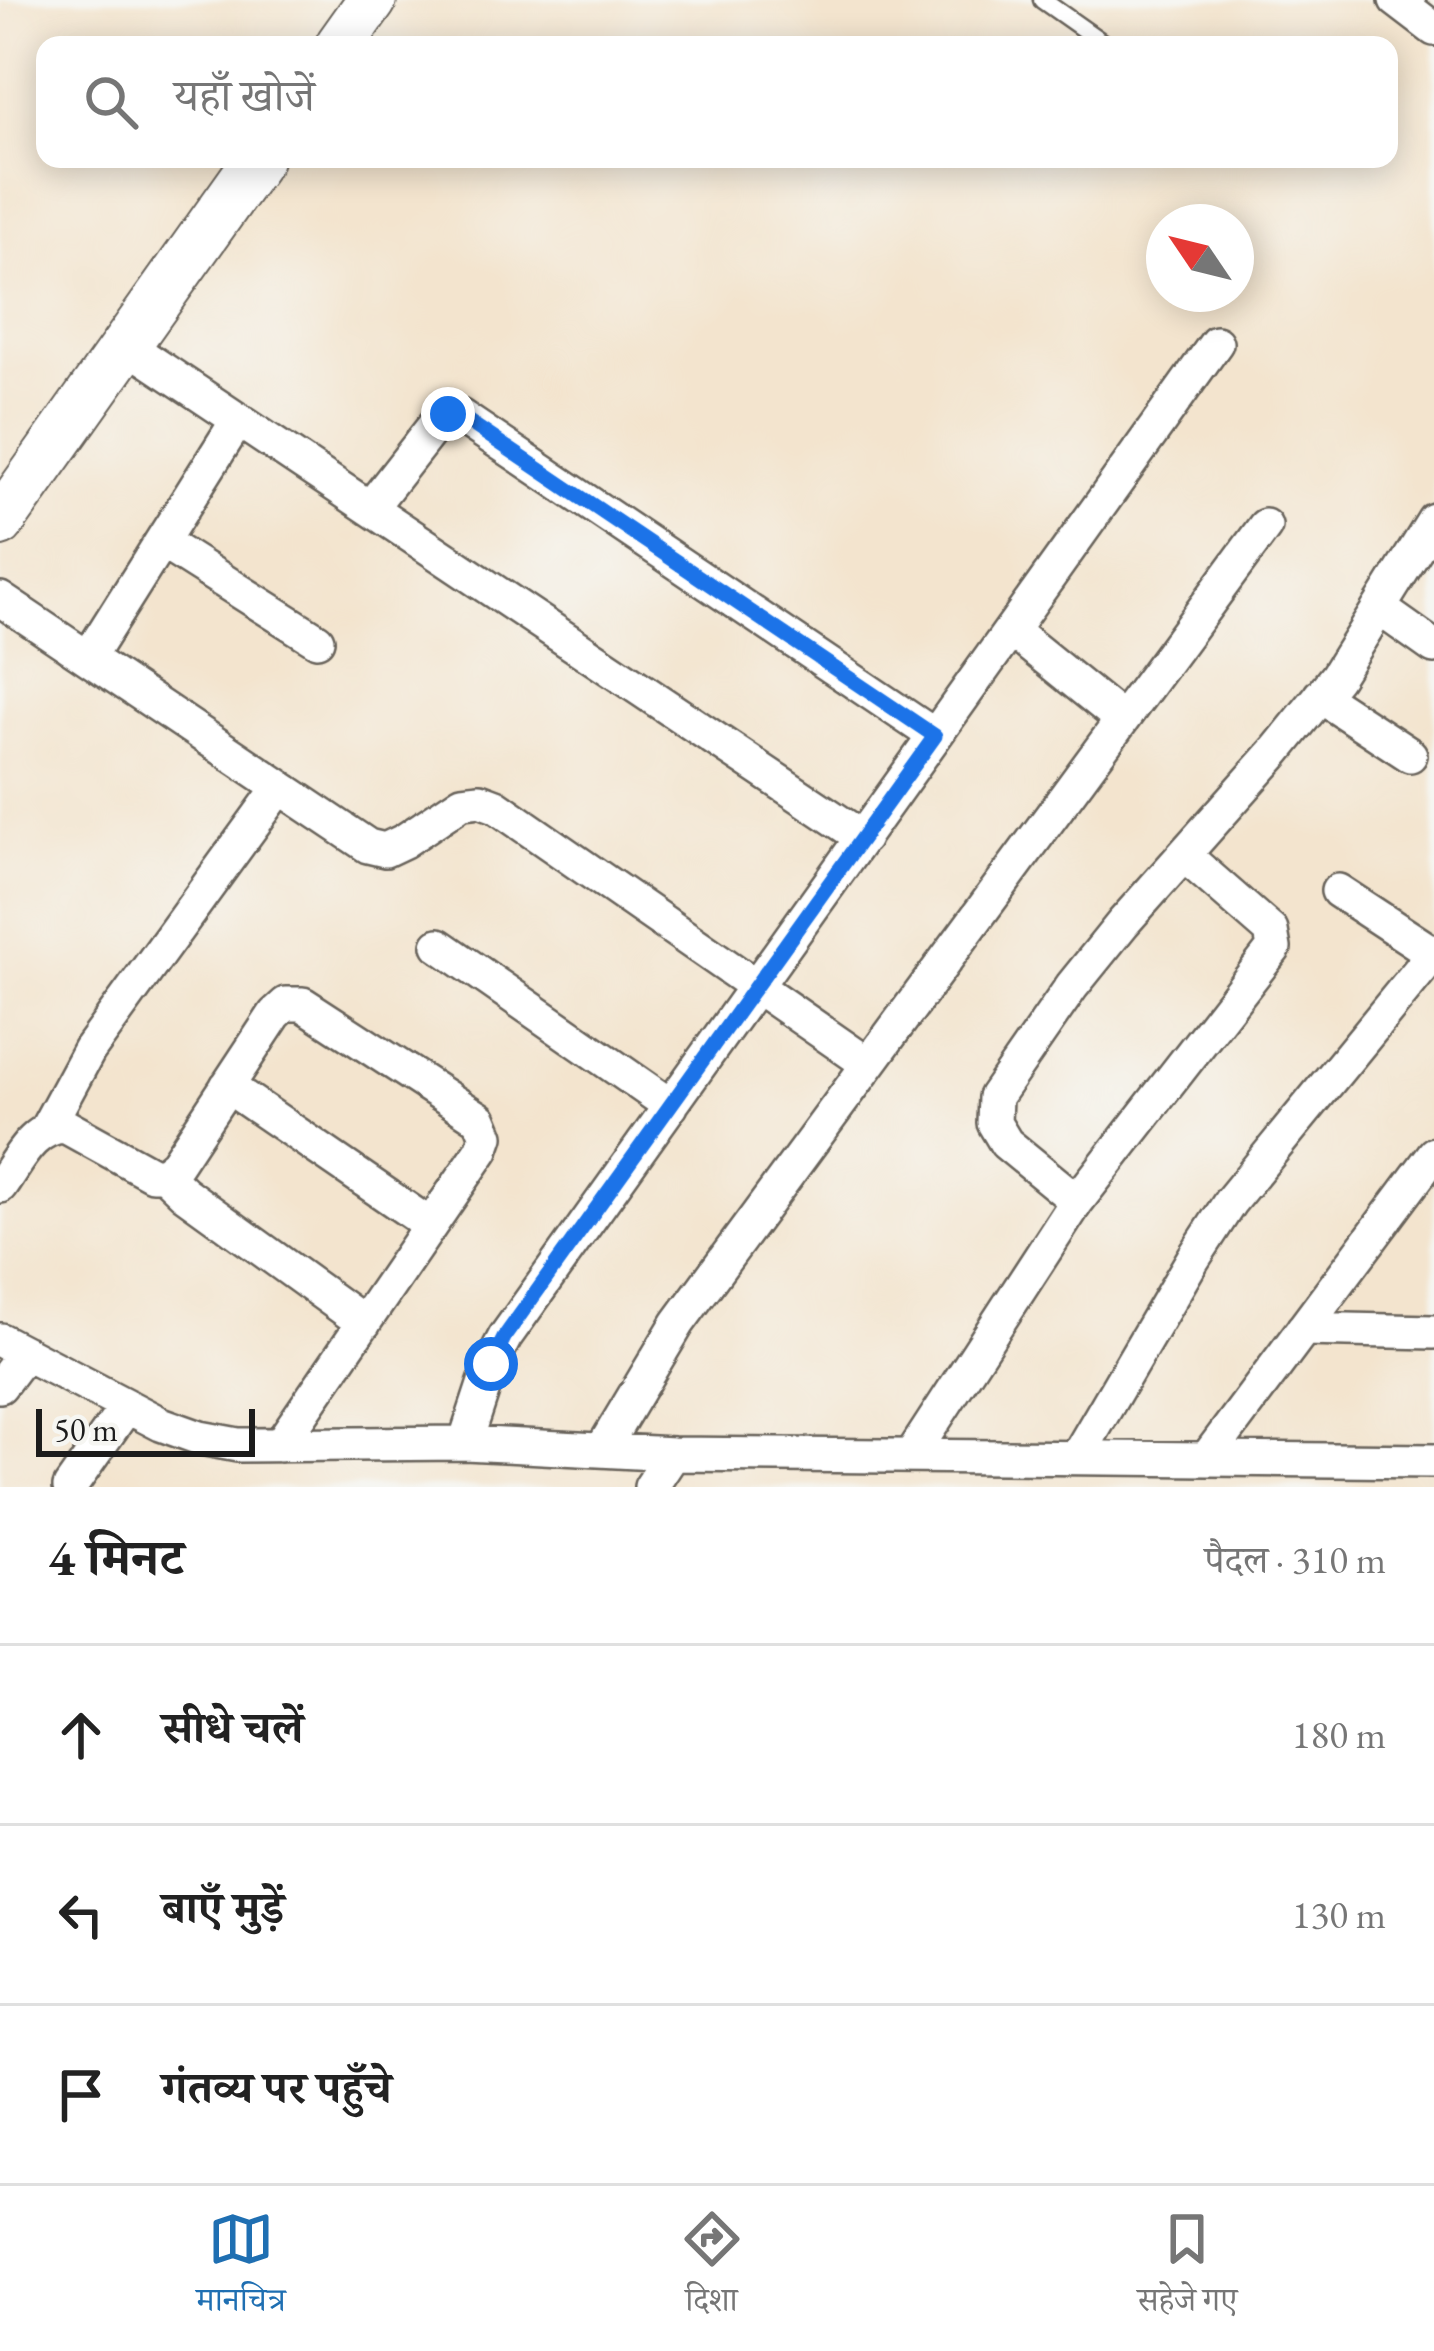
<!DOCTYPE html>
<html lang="hi">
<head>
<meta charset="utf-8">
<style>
	:root { --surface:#fff; --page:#f2f2f2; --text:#222; --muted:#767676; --line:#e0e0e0; --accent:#1f6fb2 }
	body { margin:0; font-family:"EB Garamond","Noto Serif Devanagari",serif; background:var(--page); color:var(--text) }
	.compass { position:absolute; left:1146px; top:204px; width:108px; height:108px; border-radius:50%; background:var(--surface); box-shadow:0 6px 30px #0003; rotate:305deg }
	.scale { position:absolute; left:36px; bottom:30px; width:219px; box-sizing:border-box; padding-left:12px; border:6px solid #1c1c1c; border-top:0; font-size:33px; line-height:42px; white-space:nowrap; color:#1c1c1c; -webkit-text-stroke:9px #f6f6f2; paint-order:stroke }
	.stop { position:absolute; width:36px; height:36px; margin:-27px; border:9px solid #1a73e8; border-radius:50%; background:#fff }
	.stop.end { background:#1a73e8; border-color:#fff; box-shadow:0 3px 12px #0008 }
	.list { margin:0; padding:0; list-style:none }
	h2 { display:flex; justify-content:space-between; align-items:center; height:156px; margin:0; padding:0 48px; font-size:51px }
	h2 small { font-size:39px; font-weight:400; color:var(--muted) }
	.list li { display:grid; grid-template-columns:78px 1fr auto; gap:36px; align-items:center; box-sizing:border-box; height:180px; padding:0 48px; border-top:3px solid var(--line) }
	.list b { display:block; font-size:45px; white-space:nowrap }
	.list em { font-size:39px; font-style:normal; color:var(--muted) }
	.icon { flex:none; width:66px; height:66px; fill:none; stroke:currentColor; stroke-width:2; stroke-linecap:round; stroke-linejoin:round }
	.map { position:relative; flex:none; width:1434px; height:1487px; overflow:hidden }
	.search { position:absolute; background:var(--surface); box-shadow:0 6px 30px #0003; left:36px; right:36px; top:36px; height:132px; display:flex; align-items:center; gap:30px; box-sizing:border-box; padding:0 42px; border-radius:24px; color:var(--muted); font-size:45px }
	.sheet { height:696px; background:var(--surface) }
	nav { display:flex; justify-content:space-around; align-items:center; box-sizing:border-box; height:168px; border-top:3px solid var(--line); background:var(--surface); font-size:33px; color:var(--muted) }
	nav a { display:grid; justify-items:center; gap:6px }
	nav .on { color:var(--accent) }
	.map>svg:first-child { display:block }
</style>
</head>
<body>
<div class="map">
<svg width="1434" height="1487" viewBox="0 0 1434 1487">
	<rect width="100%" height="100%" fill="#f6f6f2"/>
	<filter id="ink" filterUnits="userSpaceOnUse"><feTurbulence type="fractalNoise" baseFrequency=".00833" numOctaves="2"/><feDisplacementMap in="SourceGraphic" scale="24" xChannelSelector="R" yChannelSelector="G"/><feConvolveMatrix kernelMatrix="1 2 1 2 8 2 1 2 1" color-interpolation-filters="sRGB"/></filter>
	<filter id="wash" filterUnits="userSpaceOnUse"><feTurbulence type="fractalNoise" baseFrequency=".004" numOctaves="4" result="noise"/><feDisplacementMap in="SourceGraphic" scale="48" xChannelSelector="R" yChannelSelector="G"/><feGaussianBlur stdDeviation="2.7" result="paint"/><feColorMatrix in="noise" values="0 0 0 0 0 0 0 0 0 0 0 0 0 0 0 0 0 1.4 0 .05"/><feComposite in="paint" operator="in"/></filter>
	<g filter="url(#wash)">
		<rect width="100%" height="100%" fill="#f3e4ce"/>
	</g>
	<g filter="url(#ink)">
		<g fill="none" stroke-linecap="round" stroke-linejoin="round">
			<!-- service casing -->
			<g stroke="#67625a" stroke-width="21">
				<path id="service" d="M 1042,0 L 1106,45"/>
			</g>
			<!-- minor casing -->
			<g stroke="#67625a" stroke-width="38">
				<path id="minor" d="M 1396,0 L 1434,29
					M 126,345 L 863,838
					M 370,508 L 438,421 L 448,414 L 460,416 L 935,736
					M 162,542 L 317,640
					M 0,599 L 368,846 L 385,850 L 404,841 L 462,802 L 480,800 L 496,806 L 868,1064
					M 1379,608 L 1434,647
					M 1011,630 L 1121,719
					M 88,658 L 238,420
					M 1320,696 L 1410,755
					M 1338,891 L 1434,954
					M 439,945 L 671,1106
					M 227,1086 L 430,1225
					M 48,1126 L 89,1050 L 280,787
					M 164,1174 L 184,1193 L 364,1323
					M 0,1186 C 18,1161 32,1127 65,1126 L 152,1174 L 164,1174 L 176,1164 L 275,1014 L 286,1004 L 303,1004 L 480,1119 L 487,1136 L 482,1150 L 280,1445
					M 1077,1201 L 1006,1143 L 994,1123 L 995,1097 L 1072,986 L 1123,923 L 1276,751 L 1336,677 L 1434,520
					M 1303,1329 L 1434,1332
					M 0,1340 L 161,1424 L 200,1438 L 238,1445 L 465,1443 L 673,1454 L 1434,1461
					M 0,1386 L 25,1353
					M 465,1443 L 491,1364 L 505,1337 L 1216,343
					M 602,1450 L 678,1323 L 1265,526
					M 911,1456 L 1077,1201 L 1274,948 L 1271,931 L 1185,856
					M 1077,1457 L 1193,1259 L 1230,1202 L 1434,953
					M 1207,1458 L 1434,1154
					M 70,1487 L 127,1406
					M 651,1487 L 673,1454"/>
			</g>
			<!-- secondary casing -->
			<g stroke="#67625a" stroke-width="52">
				<path id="secondary" d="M 340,45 L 372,0
					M 0,522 L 258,159"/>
			</g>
			<!-- service -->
			<use href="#service" stroke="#fff" stroke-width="16"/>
			<!-- minor -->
			<use href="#minor" stroke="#fff" stroke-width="33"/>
			<!-- secondary -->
			<use href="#secondary" stroke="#fff" stroke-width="48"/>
		</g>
	</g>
	<g fill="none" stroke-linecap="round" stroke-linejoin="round" filter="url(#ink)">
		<!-- route -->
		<path stroke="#1a73e8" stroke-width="15" d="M 448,414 L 460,416 L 935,736 L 505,1336 L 491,1364"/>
	</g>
</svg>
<svg class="compass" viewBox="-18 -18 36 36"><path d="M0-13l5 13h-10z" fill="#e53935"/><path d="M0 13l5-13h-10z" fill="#767676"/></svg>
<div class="scale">50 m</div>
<div class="stop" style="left:491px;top:1364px"></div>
<div class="stop end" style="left:448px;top:414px"></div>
<div class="search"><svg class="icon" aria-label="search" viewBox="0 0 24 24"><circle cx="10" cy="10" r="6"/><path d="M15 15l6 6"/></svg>यहाँ खोजें</div>
</div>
<section class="sheet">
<h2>4 मिनट<small>पैदल · 310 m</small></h2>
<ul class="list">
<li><svg class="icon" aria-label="ahead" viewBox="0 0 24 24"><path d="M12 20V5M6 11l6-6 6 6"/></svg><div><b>सीधे चलें</b></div><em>180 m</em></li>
<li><svg class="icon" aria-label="left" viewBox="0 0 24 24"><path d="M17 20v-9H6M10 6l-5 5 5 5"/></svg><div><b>बाएँ मुड़ें</b></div><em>130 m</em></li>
<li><svg class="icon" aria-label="arrive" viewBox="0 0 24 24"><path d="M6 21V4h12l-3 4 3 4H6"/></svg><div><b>गंतव्य पर पहुँचे</b></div></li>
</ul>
</section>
<nav>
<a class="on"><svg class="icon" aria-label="map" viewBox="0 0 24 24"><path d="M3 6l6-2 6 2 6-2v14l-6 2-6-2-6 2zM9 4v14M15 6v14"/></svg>मानचित्र</a>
<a><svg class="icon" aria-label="directions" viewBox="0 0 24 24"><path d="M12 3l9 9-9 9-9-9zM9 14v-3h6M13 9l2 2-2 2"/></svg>दिशा</a>
<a><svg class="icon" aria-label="saved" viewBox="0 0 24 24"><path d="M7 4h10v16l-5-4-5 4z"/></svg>सहेजे गए</a>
</nav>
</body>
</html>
